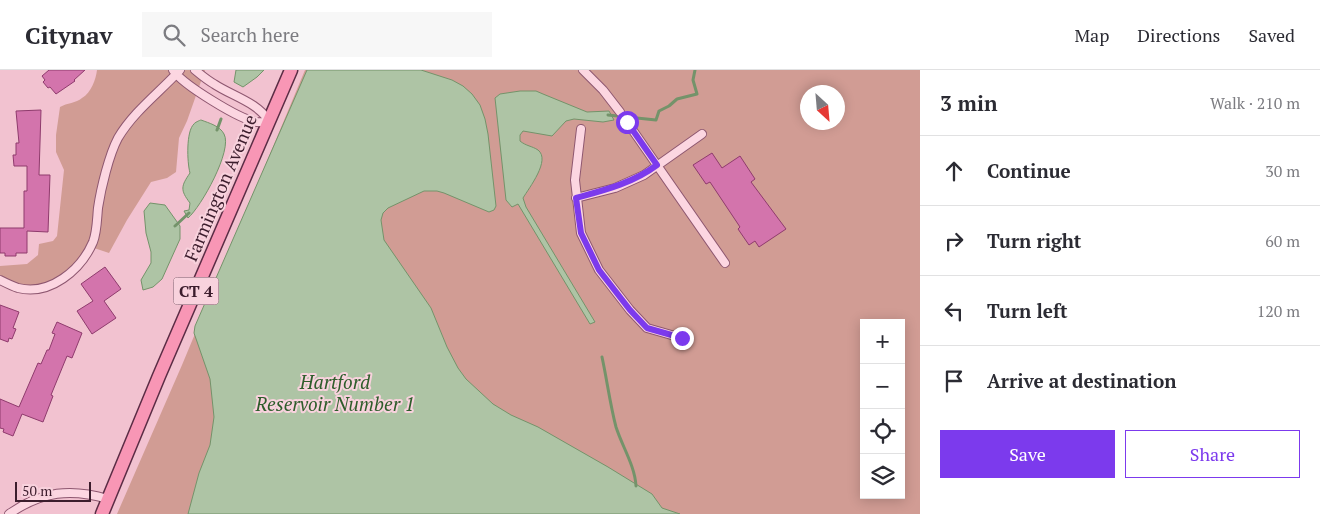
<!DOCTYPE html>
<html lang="en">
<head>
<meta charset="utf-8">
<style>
	:root { --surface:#fff; --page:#f7f7f7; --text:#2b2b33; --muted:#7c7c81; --line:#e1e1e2; --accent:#7c3aed }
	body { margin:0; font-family:"PT Serif",serif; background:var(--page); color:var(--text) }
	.controls { position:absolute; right:15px; bottom:15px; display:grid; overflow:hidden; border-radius:0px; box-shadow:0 2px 12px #0003 }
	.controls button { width:45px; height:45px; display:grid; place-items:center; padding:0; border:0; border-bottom:1px solid var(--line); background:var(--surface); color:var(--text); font:25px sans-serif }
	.compass { position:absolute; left:800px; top:15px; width:45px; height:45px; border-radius:50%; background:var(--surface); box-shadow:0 2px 12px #0003; rotate:154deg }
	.scale { position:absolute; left:15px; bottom:12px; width:76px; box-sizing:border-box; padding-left:5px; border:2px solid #3c1d2d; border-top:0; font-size:14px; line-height:18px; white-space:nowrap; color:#3c1d2d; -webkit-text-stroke:4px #f8d2dd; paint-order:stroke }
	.stop { position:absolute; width:15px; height:15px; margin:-11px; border:4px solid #7c3aed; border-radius:50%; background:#fff }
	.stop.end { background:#7c3aed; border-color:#fff; box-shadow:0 1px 5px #0008 }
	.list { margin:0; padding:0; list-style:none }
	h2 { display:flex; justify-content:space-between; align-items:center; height:65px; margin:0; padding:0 20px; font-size:21px }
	h2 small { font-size:16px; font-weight:400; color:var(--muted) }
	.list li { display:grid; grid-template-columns:32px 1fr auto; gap:15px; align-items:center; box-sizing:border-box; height:70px; padding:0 20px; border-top:1px solid var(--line) }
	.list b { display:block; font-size:19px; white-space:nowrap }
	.list em { font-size:16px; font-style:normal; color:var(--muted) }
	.actions { display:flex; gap:10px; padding:15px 20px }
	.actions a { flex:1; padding:11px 0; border:1px solid var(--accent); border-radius:0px; text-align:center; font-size:18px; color:var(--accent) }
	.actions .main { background:var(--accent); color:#fff }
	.icon { flex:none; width:28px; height:28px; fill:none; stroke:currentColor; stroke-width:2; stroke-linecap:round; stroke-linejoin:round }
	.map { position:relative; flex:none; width:920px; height:444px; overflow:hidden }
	header { display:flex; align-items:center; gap:30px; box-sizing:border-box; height:70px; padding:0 25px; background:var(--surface); border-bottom:1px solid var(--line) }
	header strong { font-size:24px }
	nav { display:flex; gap:28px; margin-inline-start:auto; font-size:18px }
	.search { width:350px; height:45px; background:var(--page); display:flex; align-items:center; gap:12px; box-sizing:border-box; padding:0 18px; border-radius:0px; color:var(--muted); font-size:19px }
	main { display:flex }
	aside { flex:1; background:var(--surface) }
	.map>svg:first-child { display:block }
</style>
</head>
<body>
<header>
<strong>Citynav</strong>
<div class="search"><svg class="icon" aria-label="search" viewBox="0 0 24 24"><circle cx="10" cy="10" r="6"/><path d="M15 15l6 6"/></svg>Search here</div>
<nav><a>Map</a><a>Directions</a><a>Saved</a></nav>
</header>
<main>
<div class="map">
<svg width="920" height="444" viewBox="0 0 920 444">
	<rect width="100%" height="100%" fill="#f2c2d0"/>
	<!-- green -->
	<path fill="#d19c94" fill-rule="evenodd" d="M 97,0 L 205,0 L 187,51 L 179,68 L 176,102 L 167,108 L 151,112 L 127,150 L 109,183 L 91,177 L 67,207 L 34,219 L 0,210 L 0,196 L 27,194 L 38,185 L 39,174 L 53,171 L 57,166 L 64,100 L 56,82 L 56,65 L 60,37 C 67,33 76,33 82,28 C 91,23 96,9 97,0 Z
		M 305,0 L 920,0 L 920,444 L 117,444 L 182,295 ZM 808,22 L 838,22 L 838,52 L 808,52 ZM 864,253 L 901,253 L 901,425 L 864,425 Z"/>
	<!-- water -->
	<path fill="#aec4a5" stroke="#74936a" d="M 236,0 L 264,0 L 257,7 L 243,17 L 234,12 Z
		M 307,0 L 421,0 L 452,10 L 463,16 L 472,24 L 480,35 L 485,49 L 488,64 L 496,136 L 494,140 L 489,142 L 444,123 L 437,121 L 424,121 L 388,138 L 383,143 L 381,150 L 384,170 L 431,238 L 447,277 L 458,298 L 466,309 L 493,334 L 511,345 L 538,357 L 608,397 L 652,424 L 662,438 L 680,444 L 188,444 L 199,403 L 210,375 L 214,347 L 210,309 L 194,263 L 195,256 Z
		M 520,21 L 536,21 L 543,24 L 587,42 L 609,41 L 614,50 L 603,52 L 574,49 L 566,51 L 552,66 L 523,61 L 520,65 L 520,71 C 526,76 532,76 538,80 C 551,90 529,118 523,128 L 526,137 L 595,252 L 590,254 L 518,134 L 512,137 L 506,130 L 495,28 L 500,24 Z
		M 201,50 C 209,53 220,56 224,64 C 233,80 201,137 188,148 L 184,141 L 189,140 L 190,133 C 180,120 181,116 190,103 C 187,92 186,61 194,54 C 194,53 200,50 201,50 Z
		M 150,133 L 165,135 L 180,156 L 180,169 L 162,209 L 153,217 L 143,220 L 141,210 L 151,193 L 151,182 L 146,163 L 144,141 Z"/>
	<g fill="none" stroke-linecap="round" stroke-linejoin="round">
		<!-- stream -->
		<path stroke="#74936a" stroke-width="3" d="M 608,45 L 656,50 L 659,41 L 669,36 L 677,29 L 697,24 L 693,10 L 695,0
			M 217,60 L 221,49
			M 175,156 L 189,143
			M 602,287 C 607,310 610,334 616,357 C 622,376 635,396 636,416"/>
	</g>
	<!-- building -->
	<path fill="#d374ac" stroke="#8f3b6d" d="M 49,0 L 85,0 L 74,10 L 75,11 L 56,24 L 50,17 L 48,18 L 43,12 L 45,10 L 42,6 Z
		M 41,40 L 39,105 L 50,105 L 48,162 L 27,161 L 27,183 L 16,183 L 16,186 L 5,186 L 5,183 L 0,183 L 0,158 L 24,158 L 24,121 L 27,121 L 27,96 L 14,96 L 13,85 L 16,85 L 16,73 L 19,73 L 16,41 Z
		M 712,83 L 722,98 L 740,86 L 755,109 L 751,112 L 786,159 L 759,177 L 755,171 L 749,175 L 738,159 L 740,157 L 710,112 L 706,114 L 693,95 Z
		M 105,197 L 121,219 L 104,231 L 116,248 L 92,264 L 77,241 L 93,231 L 81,214 Z
		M 0,235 L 19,242 L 13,258 L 16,259 L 12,269 L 9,268 L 8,272 L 0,269 Z
		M 57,252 L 82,263 L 72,288 L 67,286 L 51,325 L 53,326 L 43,352 L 22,344 L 13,366 L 3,362 L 4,359 L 0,358 L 0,329 L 19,337 L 38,293 L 41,294 L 47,280 L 49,280 L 55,264 L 52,263 Z"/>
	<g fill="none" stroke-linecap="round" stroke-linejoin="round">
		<!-- minor casing -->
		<g stroke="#8e5770" stroke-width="10">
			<path id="minor" d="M 173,0 C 182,14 240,50 257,52 C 260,53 265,51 269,51 C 257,32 232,26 214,14 C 207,10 201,5 195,0
				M 583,0 L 603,20 L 620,42
				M 627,52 L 725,193
				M 581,59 L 575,110 L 581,163 L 599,200 L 630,240 L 647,258 L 682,268
				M 576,128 L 615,118 L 644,105 L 702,64
				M 0,210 C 6,213 12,216 18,218 C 50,226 81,200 93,172 C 97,162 97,148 98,138 C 101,118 109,85 118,68 C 134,41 160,22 180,0
				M 9,444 C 42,421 71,418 108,429"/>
		</g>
		<!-- primary casing -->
		<g stroke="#5b2c45" stroke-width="15">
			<path id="primary" d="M 102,444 L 159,306 L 291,0"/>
		</g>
		<!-- minor -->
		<use href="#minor" stroke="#fcd6e1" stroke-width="8"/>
		<!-- primary -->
		<use href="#primary" stroke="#f896b5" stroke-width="12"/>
	</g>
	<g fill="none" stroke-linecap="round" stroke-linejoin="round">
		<!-- route -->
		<path stroke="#7c3aed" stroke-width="6" d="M 627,52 L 657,95 C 633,113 605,120 576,128 L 581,163 L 599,200 L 630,240 L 647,258 L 682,268"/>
	</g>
	<g text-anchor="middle" stroke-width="4" stroke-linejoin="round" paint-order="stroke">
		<!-- shield labels -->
		<rect fill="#f8d2dd" stroke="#745362" stroke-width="1" x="173.5" y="207.5" width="45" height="27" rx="4"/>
		<g font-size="16" font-weight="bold" fill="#3c1d2d">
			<text x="196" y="227">CT 4</text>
		</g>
		<!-- street labels -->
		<g font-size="18" fill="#3c1d2d" stroke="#f8d2dd">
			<text transform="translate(221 118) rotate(-67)" y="6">Farmington Avenue</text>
		</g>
		<!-- water labels -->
		<g font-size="19" font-style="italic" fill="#2e5d2b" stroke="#f8d2dd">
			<text x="335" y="319">Hartford<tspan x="335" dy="22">Reservoir Number 1</tspan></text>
		</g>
	</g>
</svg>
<div class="controls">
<button>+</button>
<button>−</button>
<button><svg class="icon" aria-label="locate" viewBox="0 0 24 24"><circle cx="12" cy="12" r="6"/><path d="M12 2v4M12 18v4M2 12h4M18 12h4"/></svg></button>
<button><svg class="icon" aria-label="layers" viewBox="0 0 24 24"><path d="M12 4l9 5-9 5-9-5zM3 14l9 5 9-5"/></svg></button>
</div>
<svg class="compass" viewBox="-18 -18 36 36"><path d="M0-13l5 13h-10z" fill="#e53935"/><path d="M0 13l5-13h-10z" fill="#7c7c81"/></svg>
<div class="scale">50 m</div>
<div class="stop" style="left:627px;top:52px"></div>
<div class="stop end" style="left:682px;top:268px"></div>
</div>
<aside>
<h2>3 min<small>Walk · 210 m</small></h2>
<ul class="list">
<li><svg class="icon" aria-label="ahead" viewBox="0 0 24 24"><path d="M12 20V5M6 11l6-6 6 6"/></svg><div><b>Continue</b></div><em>30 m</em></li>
<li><svg class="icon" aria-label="right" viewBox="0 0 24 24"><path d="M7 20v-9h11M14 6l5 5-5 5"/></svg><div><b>Turn right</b></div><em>60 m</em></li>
<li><svg class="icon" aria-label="left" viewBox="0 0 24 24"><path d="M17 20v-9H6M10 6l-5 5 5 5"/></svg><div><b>Turn left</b></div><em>120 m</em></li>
<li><svg class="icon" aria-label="arrive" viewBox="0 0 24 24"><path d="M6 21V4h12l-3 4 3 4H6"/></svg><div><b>Arrive at destination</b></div></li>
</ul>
<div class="actions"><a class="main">Save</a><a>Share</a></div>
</aside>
</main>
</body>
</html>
